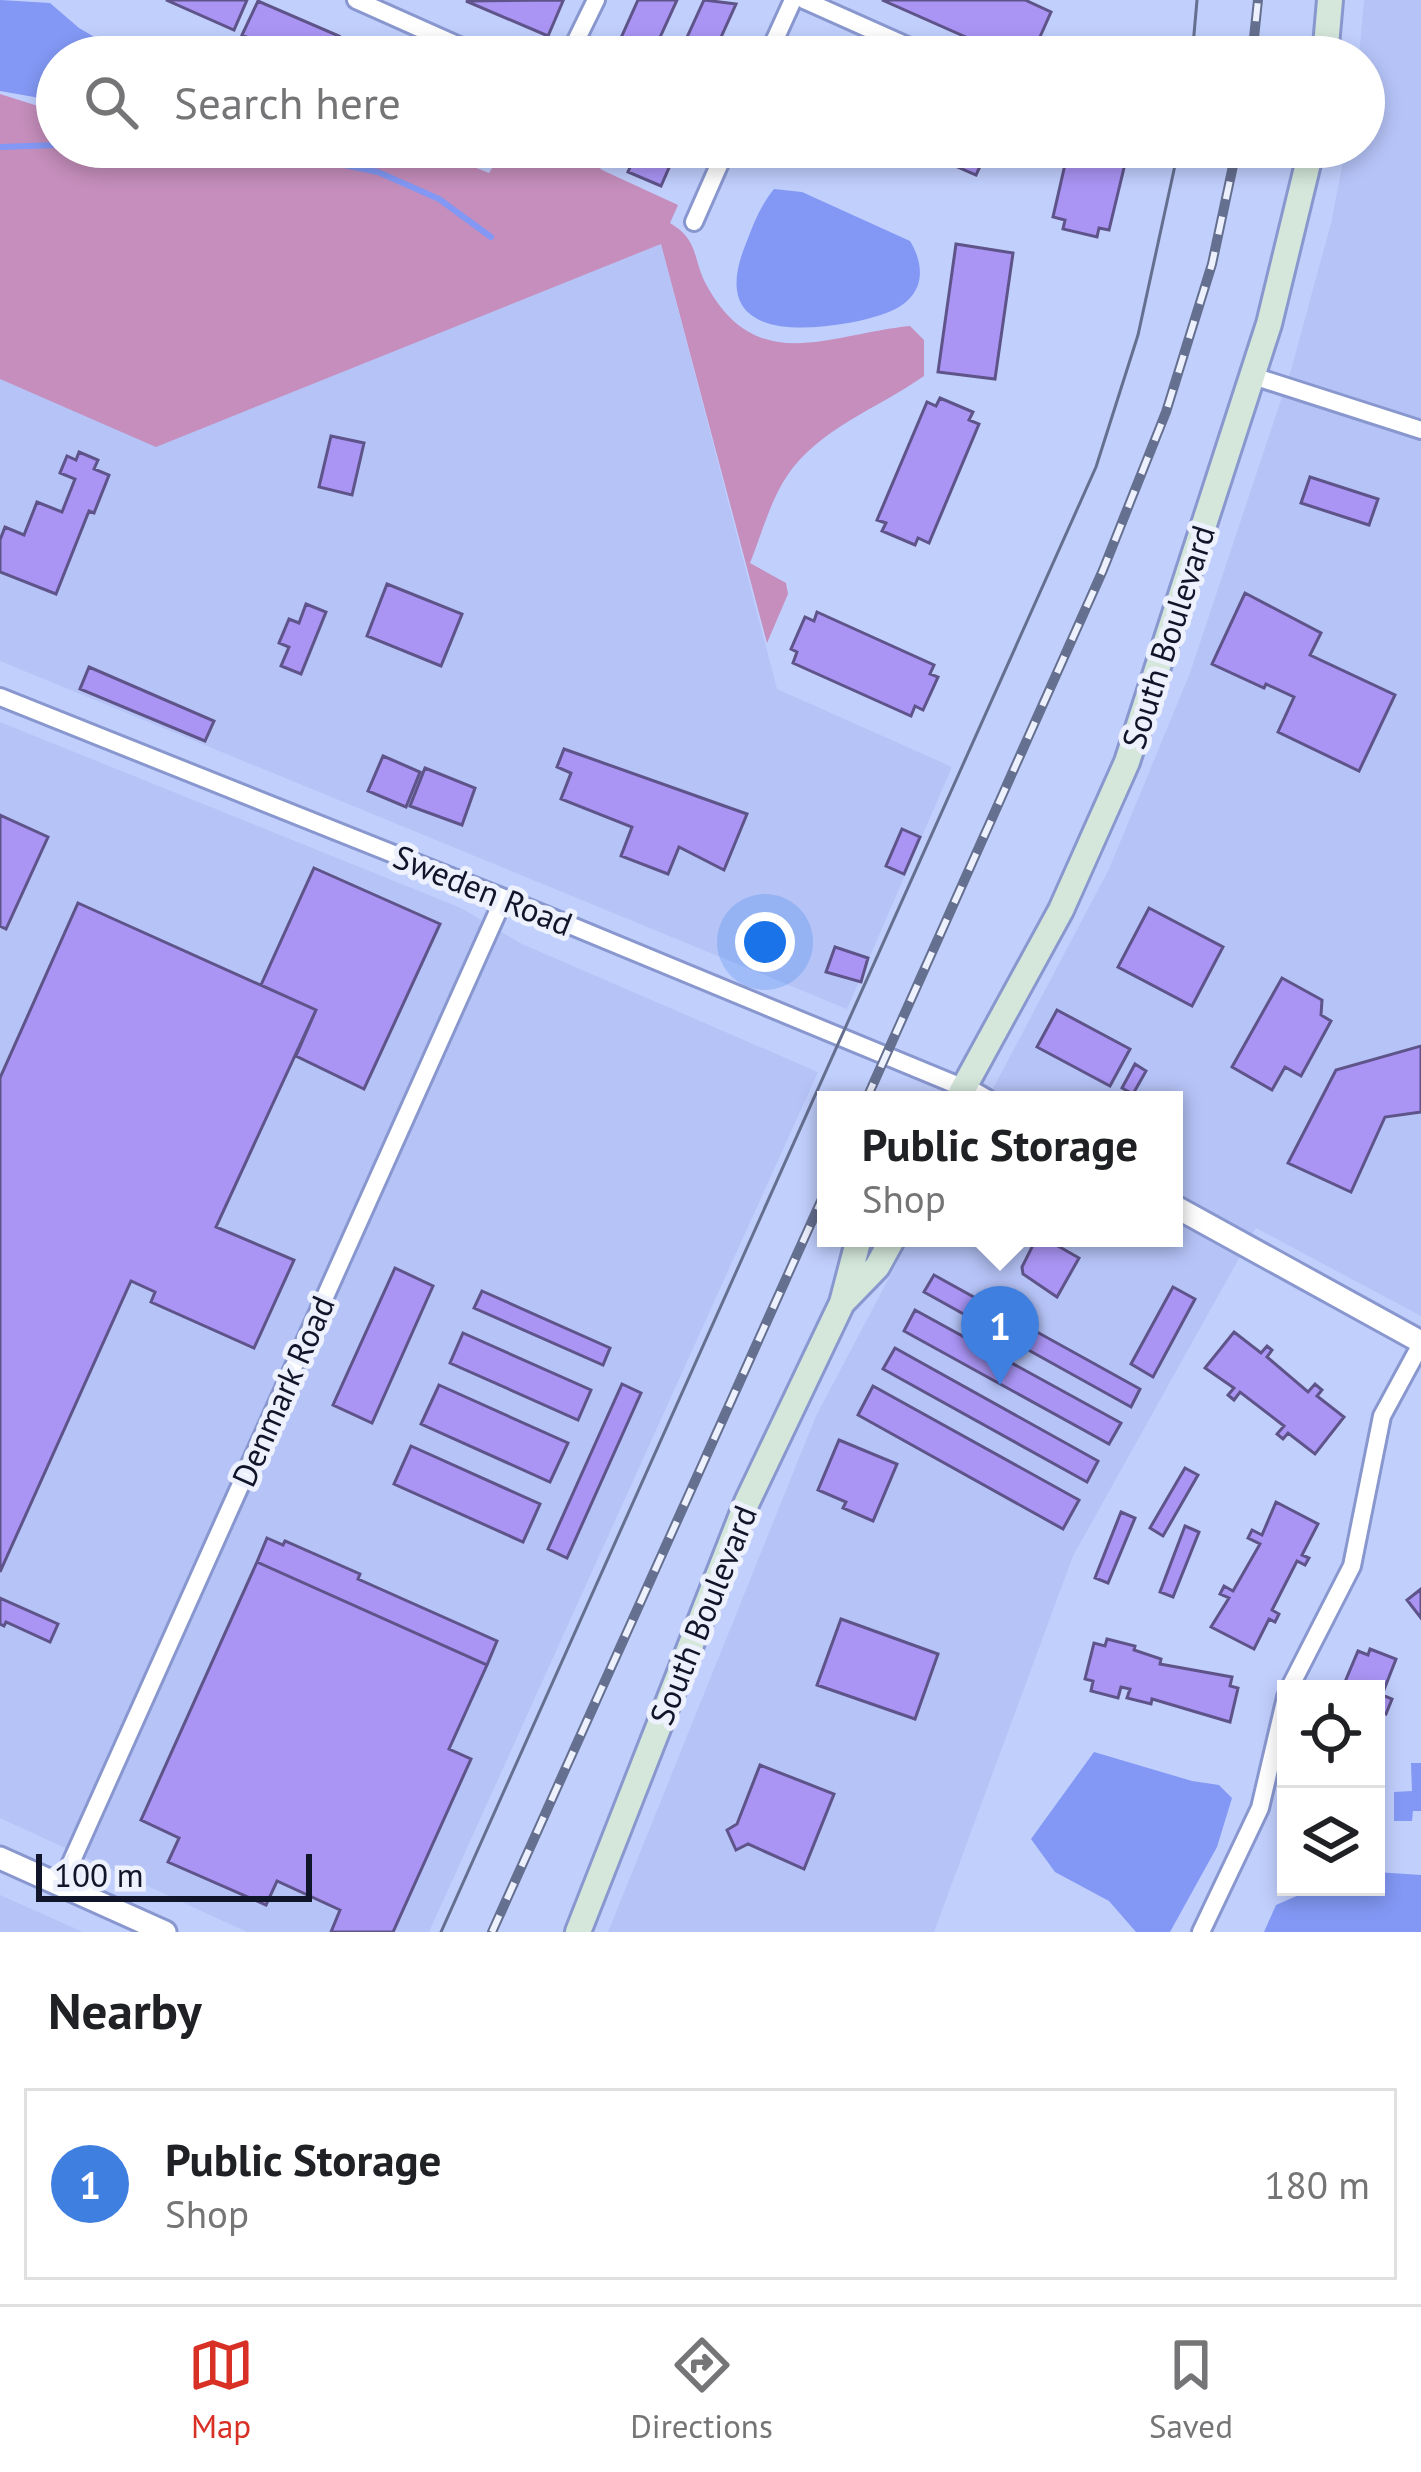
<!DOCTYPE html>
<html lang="en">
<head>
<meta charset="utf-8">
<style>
	:root { --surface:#fff; --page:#f6f6f6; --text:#202124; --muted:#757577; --line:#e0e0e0; --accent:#d93025 }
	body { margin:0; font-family:"PT Sans",sans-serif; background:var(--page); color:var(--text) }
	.controls { position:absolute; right:36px; bottom:36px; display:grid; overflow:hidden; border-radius:0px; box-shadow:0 6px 18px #0003 }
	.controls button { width:108px; height:108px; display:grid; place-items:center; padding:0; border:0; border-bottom:3px solid var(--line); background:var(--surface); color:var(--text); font:60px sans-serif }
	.scale { position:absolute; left:36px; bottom:30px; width:276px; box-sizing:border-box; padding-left:12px; border:6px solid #101529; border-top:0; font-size:33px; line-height:42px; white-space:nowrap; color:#101529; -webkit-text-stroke:9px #edf1fd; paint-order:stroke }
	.you { position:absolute; left:765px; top:942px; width:42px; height:42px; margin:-30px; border:9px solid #fff; border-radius:50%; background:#1a73e8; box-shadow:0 0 0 18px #1a73e833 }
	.badge { display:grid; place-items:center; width:78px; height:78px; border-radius:50%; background:var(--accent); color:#fff; font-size:39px; font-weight:700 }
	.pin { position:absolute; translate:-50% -99px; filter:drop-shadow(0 3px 6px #0008) }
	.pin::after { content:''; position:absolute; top:63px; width:42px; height:36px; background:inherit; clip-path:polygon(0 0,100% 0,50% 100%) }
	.popup { position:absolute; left:817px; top:1091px; width:366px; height:156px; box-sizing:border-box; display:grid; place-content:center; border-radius:0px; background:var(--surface); filter:drop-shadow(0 3px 9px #0005); font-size:39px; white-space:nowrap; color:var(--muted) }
	.popup b { font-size:45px; color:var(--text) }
	.popup::after { content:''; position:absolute; left:50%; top:100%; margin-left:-24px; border:24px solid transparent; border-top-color:var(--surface) }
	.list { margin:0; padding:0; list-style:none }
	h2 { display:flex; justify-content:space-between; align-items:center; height:156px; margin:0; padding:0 48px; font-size:51px }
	h2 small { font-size:39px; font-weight:400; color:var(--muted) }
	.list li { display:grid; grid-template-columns:78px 1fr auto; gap:36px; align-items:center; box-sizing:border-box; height:192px; margin:0 24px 24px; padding:0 24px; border:3px solid var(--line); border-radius:0px }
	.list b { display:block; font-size:45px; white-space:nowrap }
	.list p { margin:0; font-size:39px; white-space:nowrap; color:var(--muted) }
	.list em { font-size:39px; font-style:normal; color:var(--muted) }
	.icon { flex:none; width:66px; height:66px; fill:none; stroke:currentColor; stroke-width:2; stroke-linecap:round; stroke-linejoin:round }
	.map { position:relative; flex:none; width:1421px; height:1932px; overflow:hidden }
	.search { position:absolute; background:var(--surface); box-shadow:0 6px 18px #0003; left:36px; right:36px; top:36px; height:132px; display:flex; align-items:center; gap:30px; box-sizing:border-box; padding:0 42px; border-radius:66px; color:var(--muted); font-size:45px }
	.sheet { height:372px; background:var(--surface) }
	nav { display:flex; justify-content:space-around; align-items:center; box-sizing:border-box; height:168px; border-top:3px solid var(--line); background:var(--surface); font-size:33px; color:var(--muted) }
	nav a { display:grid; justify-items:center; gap:6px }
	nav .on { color:var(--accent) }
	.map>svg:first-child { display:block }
</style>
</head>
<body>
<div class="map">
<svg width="1421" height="1932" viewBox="0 0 1421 1932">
	<rect width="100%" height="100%" fill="#c1cffd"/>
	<!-- built -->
	<path fill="#b5c3f7" d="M 1364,0 L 1421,0 L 1421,1316 L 1256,1228 L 1073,1556 L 934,1932 L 608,1932 L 816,1416 L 910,1238 L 1174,1238 L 1174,1100 L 987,1100 L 1109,869 L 1190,673 L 1291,370 L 1331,223 L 1346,147 L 1364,147 L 1364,57 L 1359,57 Z
		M 661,244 L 777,689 L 952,767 L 847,1009 L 0,661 L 0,379 L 157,446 Z
		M 0,722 L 461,908 L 522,944 L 818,1072 L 429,1932 L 247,1932 L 0,1818 Z
		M 0,1895 L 83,1932 L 0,1932 Z"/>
	<!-- green -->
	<path fill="#c58ebc" d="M 0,94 L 57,112 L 57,147 L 423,147 L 489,173 L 506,147 L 575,147 L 602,170 L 678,205 L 670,223 C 700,241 692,259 707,286 C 757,377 829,334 910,326 L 924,340 L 924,376 C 879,408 819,428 787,476 C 770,501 761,536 750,563 L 786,583 L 788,594 L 767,643 L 661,244 L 156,447 L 0,379 Z"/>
	<!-- water -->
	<path fill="#8298f4" d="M 0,0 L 50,3 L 79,28 L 115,49 L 142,57 L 57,57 L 57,101 L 0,91 Z
		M 774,189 L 802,192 L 910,241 C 921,259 926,283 908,300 C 896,313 865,320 848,323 C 786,334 711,331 745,246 C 753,225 760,206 774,189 Z
		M 1094,1752 L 1192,1781 L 1219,1785 L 1232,1798 L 1217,1847 L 1170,1932 L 1136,1932 L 1109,1901 L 1055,1872 L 1031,1839 Z
		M 1411,1763 L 1421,1763 L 1421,1811 L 1413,1811 L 1412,1821 L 1394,1821 L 1394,1792 L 1412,1791 Z
		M 1376,1872 L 1421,1875 L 1421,1932 L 1264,1932 L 1276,1905 L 1317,1887 L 1376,1887 Z"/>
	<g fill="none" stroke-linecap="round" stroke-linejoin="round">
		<!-- stream -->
		<path stroke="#8298f4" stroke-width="6" d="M 0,147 L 57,145
			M 108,147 L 206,164 L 339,164 L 378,172 L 439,199 L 491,237"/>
	</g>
	<!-- building -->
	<path fill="#aa95f5" stroke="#5f5489" stroke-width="3" d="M 166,0 L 247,0 L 234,30 Z
		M 560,0 L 563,1 L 548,36 L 466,1 Z
		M 638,0 L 677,0 L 651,57 L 634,57 L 616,49 Z
		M 704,0 L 736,4 L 712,57 L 678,57 Z
		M 882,0 L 1025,0 L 1051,12 L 1031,57 L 1011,57 Z
		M 258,1 L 339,36 L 330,57 L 292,57 L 242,35 Z
		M 814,40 L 852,57 L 806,57 Z
		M 349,41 L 386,57 L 342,57 Z
		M 639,147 L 678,147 L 661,186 L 628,172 Z
		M 912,147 L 989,147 L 976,175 Z
		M 1069,147 L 1129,147 L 1109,230 L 1099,228 L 1097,237 L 1063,229 L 1065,220 L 1053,217 Z
		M 956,244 L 1013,253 L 995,379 L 938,372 Z
		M 940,398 L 973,412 L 969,420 L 979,424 L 929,543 L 918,538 L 915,545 L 882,531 L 886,523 L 877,520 L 927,402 L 936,406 Z
		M 331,436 L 364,443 L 352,495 L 319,487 Z
		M 79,452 L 98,460 L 94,469 L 109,475 L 94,513 L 89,511 L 56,594 L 0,572 L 0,540 L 5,527 L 24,535 L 37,502 L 62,512 L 75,479 L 60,473 L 67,456 L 76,460 Z
		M 1310,477 L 1378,499 L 1369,525 L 1301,503 Z
		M 387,584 L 462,614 L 441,666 L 367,636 Z
		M 1245,593 L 1321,633 L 1310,655 L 1395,695 L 1359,771 L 1278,732 L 1294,697 L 1266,684 L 1264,688 L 1212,664 Z
		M 306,604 L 326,612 L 301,674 L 281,666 L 289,647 L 279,643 L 289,619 L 299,623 Z
		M 817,612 L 934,665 L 930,674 L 938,677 L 923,710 L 915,706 L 911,716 L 793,663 L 797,652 L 791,649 L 805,617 L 814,621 Z
		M 89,667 L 214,721 L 205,741 L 80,689 Z
		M 564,749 L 747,814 L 724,870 L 679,847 L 668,874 L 621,856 L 632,827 L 561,799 L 571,773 L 557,767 Z
		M 383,756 L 420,772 L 406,807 L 368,791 Z
		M 425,768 L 475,788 L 462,825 L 410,806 Z
		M 0,815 L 48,837 L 6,929 L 0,926 Z
		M 902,829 L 920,837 L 904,874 L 886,866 Z
		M 314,868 L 440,924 L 364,1089 L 296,1056 L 316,1010 L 261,985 Z
		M 78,903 L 316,1010 L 216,1227 L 294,1260 L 254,1348 L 151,1302 L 155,1292 L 131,1281 L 0,1572 L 0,1078 Z
		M 1149,908 L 1223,947 L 1192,1006 L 1118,967 Z
		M 835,947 L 868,958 L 861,982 L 826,972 Z
		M 1282,978 L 1322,1000 L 1321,1015 L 1331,1021 L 1301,1076 L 1285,1067 L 1272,1090 L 1232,1067 Z
		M 1057,1010 L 1130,1049 L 1110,1086 L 1037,1047 Z
		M 1421,1046 L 1421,1112 L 1385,1117 L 1351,1192 L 1288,1163 L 1336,1070 Z
		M 1135,1064 L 1146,1071 L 1133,1094 L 1122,1088 Z
		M 1044,1238 L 1079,1258 L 1057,1297 L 1023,1274 L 1022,1267 L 1034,1243 Z
		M 395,1268 L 433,1286 L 372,1423 L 333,1405 Z
		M 934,1275 L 1140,1389 L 1131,1407 L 924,1292 Z
		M 1173,1287 L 1195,1299 L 1153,1377 L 1131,1364 Z
		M 482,1291 L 610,1348 L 603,1365 L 474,1308 Z
		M 915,1310 L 1121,1423 L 1109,1444 L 904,1331 Z
		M 1234,1332 L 1261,1353 L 1267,1346 L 1272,1350 L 1267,1357 L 1308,1392 L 1315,1384 L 1322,1390 L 1317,1396 L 1344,1417 L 1315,1454 L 1288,1433 L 1283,1439 L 1277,1434 L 1284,1426 L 1240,1392 L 1234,1400 L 1228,1395 L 1234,1388 L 1205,1368 Z
		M 463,1333 L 591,1390 L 578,1420 L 450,1363 Z
		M 895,1348 L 1098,1461 L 1087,1482 L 883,1369 Z
		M 622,1384 L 641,1393 L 567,1558 L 548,1549 Z
		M 439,1385 L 568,1443 L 550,1482 L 421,1424 Z
		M 873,1386 L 1079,1500 L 1063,1529 L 858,1415 Z
		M 839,1440 L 897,1464 L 873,1521 L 843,1508 L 846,1502 L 818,1490 Z
		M 411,1446 L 540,1504 L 523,1542 L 394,1484 Z
		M 1185,1468 L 1198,1475 L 1163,1536 L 1150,1528 Z
		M 1276,1502 L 1318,1524 L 1302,1555 L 1309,1558 L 1305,1565 L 1297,1561 L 1272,1610 L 1279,1614 L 1275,1622 L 1269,1619 L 1254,1649 L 1211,1627 L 1229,1598 L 1220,1594 L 1224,1586 L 1233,1591 L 1260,1544 L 1248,1538 L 1252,1530 L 1262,1535 Z
		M 1121,1512 L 1135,1518 L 1108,1583 L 1095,1578 Z
		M 1185,1526 L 1199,1532 L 1173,1597 L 1160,1592 Z
		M 267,1538 L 283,1545 L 285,1541 L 360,1574 L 358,1579 L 497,1641 L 487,1665 L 257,1562 Z
		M 257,1562 L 487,1665 L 449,1749 L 471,1759 L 393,1932 L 331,1932 L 340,1910 L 277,1881 L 266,1905 L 168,1862 L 179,1838 L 141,1820 Z
		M 1421,1589 L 1421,1618 L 1407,1600 Z
		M 0,1598 L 58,1624 L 50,1642 L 6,1622 L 4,1626 L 0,1624 Z
		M 841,1619 L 938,1654 L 915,1719 L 817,1685 Z
		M 1107,1639 L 1135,1646 L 1134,1650 L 1161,1659 L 1160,1664 L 1232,1677 L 1230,1686 L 1238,1688 L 1230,1722 L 1159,1701 L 1152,1699 L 1151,1704 L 1127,1698 L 1130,1689 L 1121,1687 L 1118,1698 L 1091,1691 L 1093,1681 L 1085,1679 L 1094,1643 L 1105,1646 Z
		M 1370,1649 L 1396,1659 L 1382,1695 L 1392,1699 L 1386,1714 L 1380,1711 L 1378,1716 L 1376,1689 L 1342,1689 L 1358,1651 L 1368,1655 Z
		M 760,1765 L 834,1794 L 804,1869 L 748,1844 L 736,1850 L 727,1830 L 737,1824 Z"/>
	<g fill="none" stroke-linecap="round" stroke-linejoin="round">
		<!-- minor casing -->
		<g stroke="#8997cf" stroke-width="22">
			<path id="minor" d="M 356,0 L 484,57
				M 804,0 L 932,57
				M 568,57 L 596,0
				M 767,57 L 793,0
				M 694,222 L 727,147
				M 1253,376 L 1421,430
				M 0,697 L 504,898 L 964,1088
				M 1289,1689 L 1352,1566 L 1382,1416 L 1421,1344
				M 61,1885 L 504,898
				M 1201,1932 L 1260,1808 L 1286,1697"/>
		</g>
		<!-- tertiary casing -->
		<g stroke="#8997cf" stroke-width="27">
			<path id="tertiary" d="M 964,1088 L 985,1100
				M 1174,1206 L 1421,1342
				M 0,1858 L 165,1932"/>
		</g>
		<!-- secondary casing -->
		<g stroke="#8997cf" stroke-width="30">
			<path id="secondary" d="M 1325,57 L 1330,0
				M 957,1100 L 1061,910 L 1127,762 L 1269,324 L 1312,147
				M 844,1301 L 877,1267 L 893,1238
				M 578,1932 L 747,1502 L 842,1303 L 859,1238"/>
		</g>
		<!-- minor -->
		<use href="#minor" stroke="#fff" stroke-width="16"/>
		<!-- tertiary -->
		<use href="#tertiary" stroke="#fff" stroke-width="21"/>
		<!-- secondary -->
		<use href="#secondary" stroke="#d4e7da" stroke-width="24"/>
		<!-- tram -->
		<path stroke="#656f8f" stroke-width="3" d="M 1192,57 L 1197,0
			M 441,1932 L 1096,467 L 1138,335 L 1179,147"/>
		<!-- rail casing -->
		<g stroke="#656f8f" stroke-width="10">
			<path id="rail" d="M 1252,57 L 1258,0
				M 866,1100 L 1103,570 L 1166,412 L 1212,264 L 1237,147
				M 492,1932 L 826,1190"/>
		</g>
		<!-- rail -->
		<use href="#rail" stroke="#edf1fd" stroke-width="6" stroke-dasharray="18" stroke-linecap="butt"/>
	</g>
	<g text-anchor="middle" stroke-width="10" stroke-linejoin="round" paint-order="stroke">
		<!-- street labels -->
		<g font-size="33" fill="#101529" stroke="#edf1fd">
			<text transform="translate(1168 637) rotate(-72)" y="12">South Boulevard</text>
			<text transform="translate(483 890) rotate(22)" y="12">Sweden Road</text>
			<text transform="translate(283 1391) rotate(-66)" y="12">Denmark Road</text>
			<text transform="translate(703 1615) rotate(-68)" y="12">South Boulevard</text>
		</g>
	</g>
</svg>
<div class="controls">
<button><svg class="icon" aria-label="locate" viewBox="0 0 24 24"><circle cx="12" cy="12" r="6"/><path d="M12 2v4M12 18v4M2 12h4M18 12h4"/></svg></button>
<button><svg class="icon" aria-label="layers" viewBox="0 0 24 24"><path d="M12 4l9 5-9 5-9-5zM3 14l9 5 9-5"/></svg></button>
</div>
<div class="scale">100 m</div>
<div class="you"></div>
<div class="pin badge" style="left:1000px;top:1385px;background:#3f7fe0">1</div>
<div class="popup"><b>Public Storage</b>Shop</div>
<div class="search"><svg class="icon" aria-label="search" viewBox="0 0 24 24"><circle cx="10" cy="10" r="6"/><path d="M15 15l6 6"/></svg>Search here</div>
</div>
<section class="sheet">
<h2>Nearby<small></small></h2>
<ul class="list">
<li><span class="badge" style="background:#3f7fe0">1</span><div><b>Public Storage</b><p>Shop</p></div><em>180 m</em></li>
</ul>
</section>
<nav>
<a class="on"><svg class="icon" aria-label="map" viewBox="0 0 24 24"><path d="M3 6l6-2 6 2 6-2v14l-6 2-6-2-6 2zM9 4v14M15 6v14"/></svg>Map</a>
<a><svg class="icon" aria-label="directions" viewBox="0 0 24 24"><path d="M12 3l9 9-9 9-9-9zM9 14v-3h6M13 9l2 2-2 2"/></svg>Directions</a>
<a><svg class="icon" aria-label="saved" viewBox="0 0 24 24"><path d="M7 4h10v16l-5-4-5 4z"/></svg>Saved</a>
</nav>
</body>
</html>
